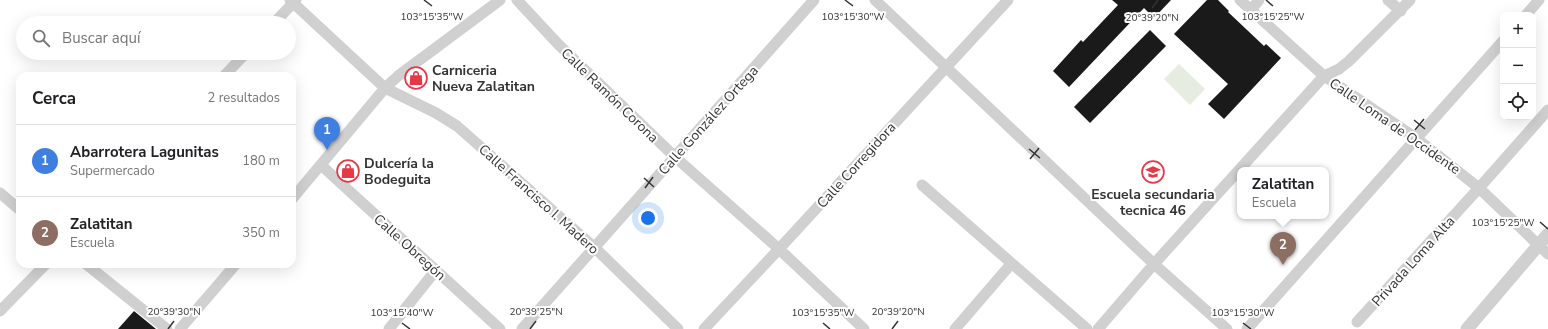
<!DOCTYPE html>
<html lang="es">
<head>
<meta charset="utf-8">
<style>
	:root { --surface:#fff; --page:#f6f6f6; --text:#202124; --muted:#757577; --line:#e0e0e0; --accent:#7c3aed }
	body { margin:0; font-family:"Nunito Sans",sans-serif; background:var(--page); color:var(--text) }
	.controls { position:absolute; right:12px; top:12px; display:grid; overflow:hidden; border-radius:8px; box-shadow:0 4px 16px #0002 }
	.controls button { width:36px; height:36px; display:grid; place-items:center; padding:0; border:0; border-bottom:1px solid var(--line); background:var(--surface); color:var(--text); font:20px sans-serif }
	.you { position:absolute; left:648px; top:218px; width:14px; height:14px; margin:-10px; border:3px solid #fff; border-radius:50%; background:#1a73e8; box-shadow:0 0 0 6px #1a73e833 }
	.badge { display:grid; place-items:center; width:26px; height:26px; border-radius:50%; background:var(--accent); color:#fff; font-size:13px; font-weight:700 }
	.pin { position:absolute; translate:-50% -33px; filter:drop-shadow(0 1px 2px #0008) }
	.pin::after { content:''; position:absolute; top:21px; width:14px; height:12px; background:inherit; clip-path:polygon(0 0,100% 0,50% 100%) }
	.popup { position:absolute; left:1237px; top:167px; width:92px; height:52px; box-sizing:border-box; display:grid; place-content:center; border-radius:8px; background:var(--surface); filter:drop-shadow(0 1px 3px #0005); font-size:13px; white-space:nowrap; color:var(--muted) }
	.popup b { font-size:15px; color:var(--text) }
	.popup::after { content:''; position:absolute; left:50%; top:100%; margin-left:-8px; border:8px solid transparent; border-top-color:var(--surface) }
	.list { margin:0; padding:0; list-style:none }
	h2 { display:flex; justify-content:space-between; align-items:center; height:52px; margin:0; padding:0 16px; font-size:17px }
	h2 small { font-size:13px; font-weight:400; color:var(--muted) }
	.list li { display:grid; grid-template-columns:26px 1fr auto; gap:12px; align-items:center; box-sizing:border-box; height:72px; padding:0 16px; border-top:1px solid var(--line) }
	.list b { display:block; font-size:15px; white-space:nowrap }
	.list p { margin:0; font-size:13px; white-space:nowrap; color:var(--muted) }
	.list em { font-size:13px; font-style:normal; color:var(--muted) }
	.icon { flex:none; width:22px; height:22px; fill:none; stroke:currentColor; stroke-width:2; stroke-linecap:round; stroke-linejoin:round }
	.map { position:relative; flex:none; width:1548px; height:329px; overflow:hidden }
	.search { position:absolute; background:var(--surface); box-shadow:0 4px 16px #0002; left:16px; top:16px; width:280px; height:44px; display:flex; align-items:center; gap:10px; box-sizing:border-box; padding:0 14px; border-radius:22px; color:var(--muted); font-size:15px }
	.panel { position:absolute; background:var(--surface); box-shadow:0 4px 16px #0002; left:16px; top:72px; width:280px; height:196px; border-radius:12px }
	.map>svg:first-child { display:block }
</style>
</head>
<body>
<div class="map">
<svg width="1548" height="329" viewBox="0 0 1548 329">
	<rect width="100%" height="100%" fill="#fff"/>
	<!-- grass -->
	<path fill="#e6ecdf" d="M 1179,64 L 1205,89 L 1190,105 L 1164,79 Z"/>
	<!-- building -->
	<path fill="#1a1a1a" d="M 1112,0 L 1171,0 L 1154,18 L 1144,8 L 1069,87 L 1053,71 L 1081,40 L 1083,42 L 1118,5 Z
		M 1207,0 L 1218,0 L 1229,11 L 1228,12 L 1264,46 L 1266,44 L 1281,58 L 1224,119 L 1208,104 L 1228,84 L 1174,34 Z
		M 1150,30 L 1166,46 L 1090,123 L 1074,107 Z
		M 134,311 L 156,329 L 118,329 Z"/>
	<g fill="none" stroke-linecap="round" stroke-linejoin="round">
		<!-- minor -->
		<path stroke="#d0d0d0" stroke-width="11" d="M 290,0 L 385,88 L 436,113 L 457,126 L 594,247 L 678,329
			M 517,0 L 558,44 L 675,157 L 779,249 L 864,329
			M 875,0 L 1154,264 L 1227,329
			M 1240,0 L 1324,76 L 1416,138 L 1479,188 L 1548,254
			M 1388,0 L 1401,11
			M 1251,10 L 1259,0
			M 1526,15 L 1539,0
			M 274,23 L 296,0
			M 224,76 L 246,53
			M 321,165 L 500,329
			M 922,185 L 1087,329
			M 0,193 L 20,210
			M 292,199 L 385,88 L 398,76 L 500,0
			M 86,264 L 167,329
			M 0,311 L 46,264
			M 1357,322 L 1479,188 L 1548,110
			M 180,329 L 236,264
			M 389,329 L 436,270
			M 522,329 L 814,0
			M 704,329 L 779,249 L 1008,0
			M 955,329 L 1011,264
			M 1098,329 L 1154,264 L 1324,76 L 1339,69 L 1349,61 L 1410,0
			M 1247,329 L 1503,41"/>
		<!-- tertiary -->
		<path stroke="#d0d0d0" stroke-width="13" d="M 1467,329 L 1548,234"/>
	</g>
	<!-- ticks -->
	<path fill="none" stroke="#333" stroke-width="1.5" d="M 424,0 L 432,6M 845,0 L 853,6M 1266,0 L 1273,6M 1152,8 L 1158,0M 1414,120 L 1425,129M 1415,130 L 1424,119M 1029,149 L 1040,158M 1030,159 L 1039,148M 644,178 L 654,187M 645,188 L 653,177M 1540,222 L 1548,229M 402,323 L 410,329M 823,323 L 830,329M 1243,323 L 1251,329M 168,329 L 174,321M 530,329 L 536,321M 892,329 L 898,321"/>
	<!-- icons -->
	<defs>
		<g id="shop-ring" transform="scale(1.15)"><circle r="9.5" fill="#fff" stroke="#e63946" stroke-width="1.5"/><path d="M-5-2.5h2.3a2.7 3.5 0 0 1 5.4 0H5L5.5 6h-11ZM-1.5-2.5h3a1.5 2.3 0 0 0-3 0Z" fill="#e63946"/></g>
		<g id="school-ring" transform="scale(1.15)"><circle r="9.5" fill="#fff" stroke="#e63946" stroke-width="1.5"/><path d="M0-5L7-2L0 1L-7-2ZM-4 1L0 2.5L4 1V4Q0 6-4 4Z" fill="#e63946"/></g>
	</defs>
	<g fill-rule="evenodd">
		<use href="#shop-ring" x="416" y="78"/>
		<use href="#shop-ring" x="348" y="171"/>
		<use href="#school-ring" x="1153" y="172"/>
	</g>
	<g text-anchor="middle" stroke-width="4" stroke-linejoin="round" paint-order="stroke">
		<!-- poi labels -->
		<g font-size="14" font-weight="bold" fill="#333" stroke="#fff" text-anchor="start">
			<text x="432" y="75">Carniceria<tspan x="432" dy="16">Nueva Zalatitan</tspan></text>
			<text x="364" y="168">Dulcería la<tspan x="364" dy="16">Bodeguita</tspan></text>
			<text x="1153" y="199" text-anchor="middle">Escuela secundaria<tspan x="1153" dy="16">tecnica 46</tspan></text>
		</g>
		<!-- street labels -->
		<g font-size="14" fill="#333" stroke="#fff">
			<text transform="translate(610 95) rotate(44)" y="5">Calle Ramón Corona</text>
			<text transform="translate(708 120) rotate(-48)" y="5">Calle González Ortega</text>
			<text transform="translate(1395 126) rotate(35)" y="5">Calle Loma de Occidente</text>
			<text transform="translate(856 165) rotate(-48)" y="5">Calle Corregidora</text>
			<text transform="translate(539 199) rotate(42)" y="5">Calle Francisco I. Madero</text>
			<text transform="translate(410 247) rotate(42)" y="5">Calle Obregón</text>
			<text transform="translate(1413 261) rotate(-48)" y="5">Privada Loma Alta</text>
		</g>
	</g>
	<g font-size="10" text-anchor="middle" fill="#333" stroke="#fff" stroke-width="4" stroke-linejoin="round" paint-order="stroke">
		<text x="1273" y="20">103°15'25"W</text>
		<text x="432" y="20">103°15'35"W</text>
		<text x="853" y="20">103°15'30"W</text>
		<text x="1152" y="21">20°39'20"N</text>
		<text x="1503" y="226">103°15'25"W</text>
		<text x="174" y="315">20°39'30"N</text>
		<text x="536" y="315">20°39'25"N</text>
		<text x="898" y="315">20°39'20"N</text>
		<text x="402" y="316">103°15'40"W</text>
		<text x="823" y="316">103°15'35"W</text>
		<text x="1243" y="316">103°15'30"W</text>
	</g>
</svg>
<div class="controls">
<button>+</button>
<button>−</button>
<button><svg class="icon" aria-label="locate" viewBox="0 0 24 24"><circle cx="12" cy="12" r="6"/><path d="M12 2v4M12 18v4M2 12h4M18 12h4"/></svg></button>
</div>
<div class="you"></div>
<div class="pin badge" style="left:327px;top:150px;background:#3f7fe0">1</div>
<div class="pin badge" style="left:1283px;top:265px;background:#8d6e63">2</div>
<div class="popup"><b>Zalatitan</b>Escuela</div>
<div class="search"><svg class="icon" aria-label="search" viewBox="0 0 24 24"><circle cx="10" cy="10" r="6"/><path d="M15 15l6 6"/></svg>Buscar aquí</div>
<section class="panel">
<h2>Cerca<small>2 resultados</small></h2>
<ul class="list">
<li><span class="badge" style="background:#3f7fe0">1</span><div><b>Abarrotera Lagunitas</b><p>Supermercado</p></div><em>180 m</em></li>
<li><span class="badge" style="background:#8d6e63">2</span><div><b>Zalatitan</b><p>Escuela</p></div><em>350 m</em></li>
</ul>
</section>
</div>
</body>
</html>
